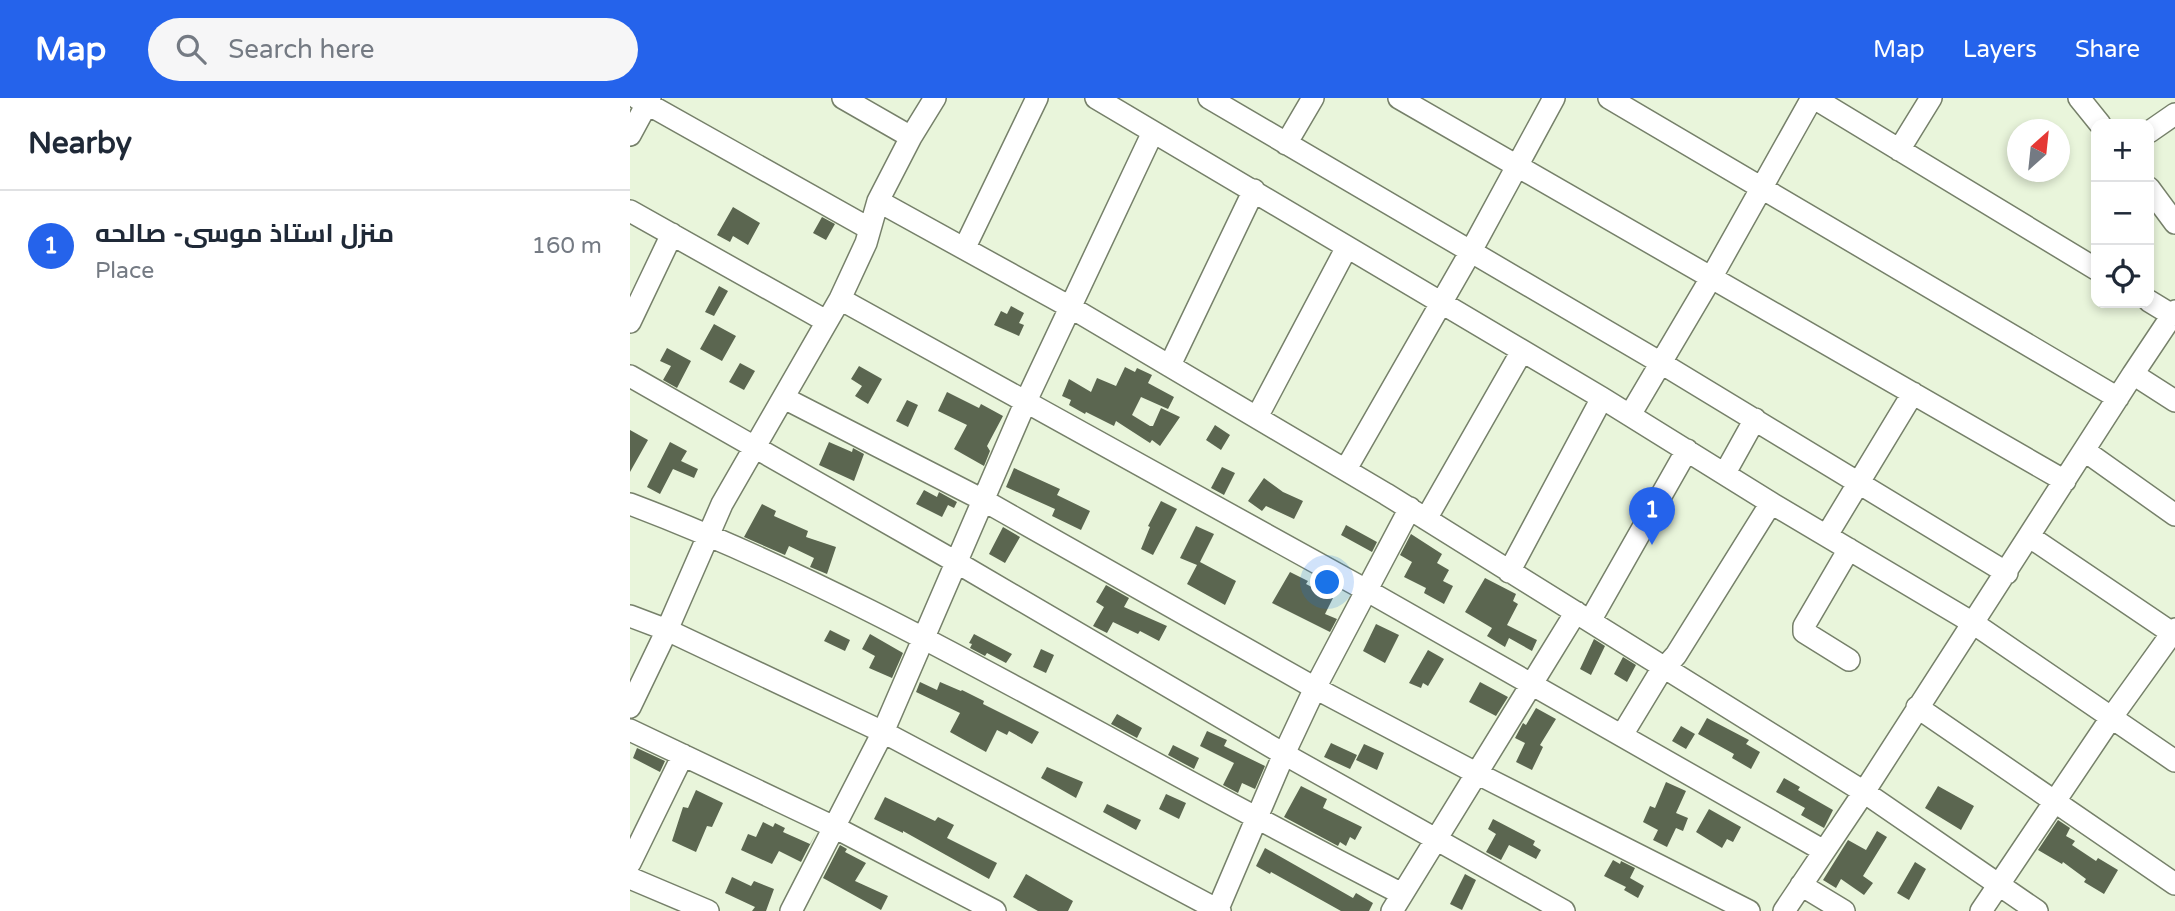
<!DOCTYPE html>
<html lang="en">
<head>
<meta charset="utf-8">
<style>
	:root { --surface:#fff; --page:#f6f6f7; --text:#1f2937; --muted:#747a83; --line:#e0e1e3; --accent:#2563eb }
	body { margin:0; font-family:"Varela Round",Cairo,sans-serif; background:var(--page); color:var(--text) }
	.controls { position:absolute; right:21px; top:21px; display:grid; overflow:hidden; border-radius:14px; box-shadow:0 4px 10px #0003 }
	.controls button { width:63px; height:63px; display:grid; place-items:center; padding:0; border:0; border-bottom:2px solid var(--line); background:var(--surface); color:var(--text); font:35px sans-serif }
	.compass { position:absolute; left:1377px; top:21px; width:63px; height:63px; border-radius:50%; background:var(--surface); box-shadow:0 4px 10px #0003; rotate:27deg }
	.you { position:absolute; left:698px; top:485px; width:24px; height:24px; margin:-18px; border:5px solid #fff; border-radius:50%; background:#1a73e8; box-shadow:0 0 0 10px #1a73e833 }
	.badge { display:grid; place-items:center; width:46px; height:46px; border-radius:50%; background:var(--accent); color:#fff; font-size:23px; font-weight:700 }
	.pin { position:absolute; translate:-50% -58px; filter:drop-shadow(0 2px 4px #0008) }
	.pin::after { content:''; position:absolute; top:37px; width:24px; height:21px; background:inherit; clip-path:polygon(0 0,100% 0,50% 100%) }
	.list { margin:0; padding:0; list-style:none }
	h2 { display:flex; justify-content:space-between; align-items:center; height:91px; margin:0; padding:0 28px; font-size:30px }
	h2 small { font-size:23px; font-weight:400; color:var(--muted) }
	.list li { display:grid; grid-template-columns:46px 1fr auto; gap:21px; align-items:center; box-sizing:border-box; height:112px; padding:0 28px; border-top:2px solid var(--line) }
	.list b { display:block; font-size:26px; white-space:nowrap }
	.list p { margin:0; font-size:23px; white-space:nowrap; color:var(--muted) }
	.list em { font-size:23px; font-style:normal; color:var(--muted) }
	.icon { flex:none; width:38px; height:38px; fill:none; stroke:currentColor; stroke-width:2; stroke-linecap:round; stroke-linejoin:round }
	.map { position:relative; flex:none; width:1545px; height:813px; overflow:hidden }
	header { display:flex; align-items:center; gap:42px; box-sizing:border-box; height:98px; padding:0 35px; background:var(--accent); color:#fff }
	header strong { font-size:33px }
	nav { display:flex; gap:38px; margin-inline-start:auto; font-size:24px }
	.search { width:490px; height:63px; background:var(--page); display:flex; align-items:center; gap:18px; box-sizing:border-box; padding:0 24px; border-radius:38px; color:var(--muted); font-size:26px }
	main { display:flex }
	aside { flex:1; background:var(--surface) }
	.map>svg:first-child { display:block }
</style>
</head>
<body>
<header>
<strong>Map</strong>
<div class="search"><svg class="icon" aria-label="search" viewBox="0 0 24 24"><circle cx="10" cy="10" r="6"/><path d="M15 15l6 6"/></svg>Search here</div>
<nav><a>Map</a><a>Layers</a><a>Share</a></nav>
</header>
<main>
<aside>
<h2>Nearby<small></small></h2>
<ul class="list">
<li><span class="badge">1</span><div><b>منزل استاذ موسى- صالحه</b><p>Place</p></div><em>160 m</em></li>
</ul>
</aside>
<div class="map">
<svg width="1545" height="813" viewBox="0 0 1545 813">
	<rect width="100%" height="100%" fill="#e9f5db"/>
	<!-- building -->
	<path fill="#5b6650" d="M 103,109 L 130,125 L 118,147 L 103,138 L 100,144 L 87,137 Z
		M 192,119 L 205,126 L 196,142 L 183,135 Z
		M 89,188 L 98,193 L 84,218 L 75,214 Z
		M 381,208 L 394,215 L 389,225 L 394,227 L 389,238 L 364,227 L 371,213 L 377,216 Z
		M 84,226 L 106,238 L 92,263 L 70,251 Z
		M 37,250 L 61,263 L 47,290 L 33,282 L 41,268 L 30,263 Z
		M 110,265 L 125,273 L 114,292 L 99,284 Z
		M 229,268 L 252,281 L 238,306 L 225,298 L 232,288 L 221,281 Z
		M 495,269 L 505,274 L 507,270 L 522,277 L 518,285 L 544,299 L 538,311 L 511,299 L 502,317 L 520,328 L 523,328 L 531,310 L 550,319 L 530,348 L 522,342 L 520,345 L 486,323 L 484,328 L 456,314 L 455,316 L 439,307 L 441,302 L 432,298 L 439,281 L 461,294 L 467,280 L 486,288 Z
		M 317,294 L 349,310 L 351,306 L 373,318 L 357,348 L 360,353 L 354,368 L 324,351 L 337,327 L 308,313 Z
		M 277,302 L 288,307 L 278,329 L 266,323 Z
		M 585,327 L 600,337 L 591,352 L 576,342 Z
		M 0,332 L 18,342 L 0,374 Z
		M 40,344 L 57,353 L 51,363 L 68,371 L 64,380 L 43,371 L 30,396 L 17,389 Z
		M 199,344 L 222,354 L 223,350 L 234,356 L 224,383 L 189,367 Z
		M 592,369 L 605,375 L 594,397 L 581,390 Z
		M 384,370 L 430,391 L 427,397 L 460,413 L 451,432 L 422,418 L 425,411 L 376,389 Z
		M 634,380 L 653,394 L 673,403 L 664,421 L 636,408 L 632,413 L 618,403 Z
		M 294,392 L 307,399 L 309,394 L 327,404 L 324,410 L 318,407 L 312,419 L 286,406 Z
		M 531,403 L 547,411 L 523,457 L 511,451 L 520,429 L 518,428 Z
		M 132,406 L 146,413 L 144,418 L 178,433 L 176,439 L 206,449 L 197,476 L 180,469 L 184,460 L 159,448 L 155,457 L 114,439 Z
		M 716,427 L 747,444 L 742,454 L 711,437 Z
		M 566,428 L 584,436 L 570,464 L 606,483 L 595,507 L 557,486 L 567,467 L 550,460 Z
		M 373,429 L 390,439 L 375,465 L 359,456 Z
		M 781,436 L 812,456 L 807,465 L 819,472 L 813,483 L 823,488 L 814,506 L 794,495 L 796,490 L 774,479 L 782,464 L 770,457 Z
		M 660,474 L 678,483 L 676,486 L 703,500 L 695,516 L 707,521 L 700,534 L 642,505 Z
		M 855,480 L 886,496 L 883,503 L 888,506 L 877,527 L 907,542 L 902,553 L 879,540 L 875,549 L 857,538 L 862,530 L 835,514 Z
		M 476,487 L 499,500 L 494,509 L 537,528 L 529,543 L 510,533 L 508,536 L 483,524 L 477,535 L 463,528 L 474,509 L 466,504 Z
		M 746,526 L 769,537 L 755,565 L 733,553 Z
		M 200,532 L 220,542 L 215,553 L 194,543 Z
		M 240,536 L 273,555 L 262,580 L 239,570 L 245,558 L 232,551 Z
		M 344,536 L 382,556 L 376,565 L 357,555 L 355,558 L 340,550 L 342,546 L 339,545 Z
		M 964,541 L 975,548 L 961,577 L 950,571 Z
		M 411,551 L 424,557 L 416,575 L 403,569 Z
		M 798,552 L 814,561 L 798,588 L 793,585 L 791,590 L 779,585 Z
		M 993,559 L 1006,567 L 997,584 L 984,576 Z
		M 290,584 L 307,592 L 310,584 L 331,593 L 332,592 L 354,603 L 353,606 L 409,634 L 402,646 L 379,633 L 377,637 L 367,632 L 356,654 L 320,634 L 330,615 L 286,594 Z
		M 850,584 L 878,599 L 866,618 L 839,604 Z
		M 906,610 L 926,621 L 910,647 L 913,649 L 902,672 L 886,664 L 895,645 L 885,640 L 893,625 L 896,627 Z
		M 487,616 L 512,630 L 507,640 L 481,626 Z
		M 1077,620 L 1119,642 L 1116,646 L 1130,654 L 1121,671 L 1102,660 L 1104,656 L 1068,636 Z
		M 1051,628 L 1065,636 L 1056,651 L 1042,643 Z
		M 577,633 L 597,642 L 594,648 L 635,668 L 625,691 L 612,685 L 608,695 L 593,687 L 604,665 L 570,648 Z
		M 701,645 L 727,657 L 720,671 L 694,659 Z
		M 734,646 L 754,655 L 747,672 L 726,662 Z
		M 543,647 L 569,660 L 564,671 L 538,657 Z
		M 7,650 L 35,663 L 30,674 L 3,660 Z
		M 417,669 L 453,684 L 446,700 L 411,680 Z
		M 1154,680 L 1170,689 L 1168,692 L 1203,712 L 1194,730 L 1171,717 L 1175,710 L 1146,694 Z
		M 1036,684 L 1056,693 L 1046,715 L 1058,720 L 1053,733 L 1046,730 L 1037,749 L 1023,742 L 1028,732 L 1013,724 L 1020,708 L 1025,710 Z
		M 671,688 L 697,701 L 693,710 L 732,729 L 725,742 L 720,739 L 716,748 L 710,744 L 708,748 L 654,719 Z
		M 1308,688 L 1344,708 L 1331,732 L 1295,710 Z
		M 66,692 L 93,705 L 82,729 L 77,728 L 66,754 L 42,743 L 53,709 L 58,710 Z
		M 536,696 L 556,705 L 549,721 L 529,711 Z
		M 255,699 L 305,723 L 308,719 L 324,727 L 317,740 L 367,765 L 359,781 L 273,733 L 273,735 L 244,721 Z
		M 477,706 L 511,722 L 506,732 L 473,714 Z
		M 1079,711 L 1111,729 L 1103,744 L 1097,741 L 1092,750 L 1066,734 Z
		M 863,721 L 905,743 L 903,747 L 911,752 L 906,761 L 879,747 L 871,762 L 856,754 L 866,736 L 858,731 Z
		M 1428,722 L 1440,730 L 1436,738 L 1445,743 L 1442,747 L 1466,763 L 1468,760 L 1488,772 L 1474,796 L 1454,784 L 1456,781 L 1433,764 L 1432,766 L 1408,752 Z
		M 133,724 L 143,729 L 145,725 L 155,730 L 153,734 L 180,746 L 186,735 L 171,764 L 149,753 L 142,766 L 111,752 L 118,736 L 126,739 Z
		M 1247,733 L 1257,739 L 1233,778 L 1243,785 L 1234,797 L 1211,781 L 1206,790 L 1193,782 L 1218,742 L 1236,752 Z
		M 210,747 L 217,751 L 215,754 L 236,765 L 225,783 L 258,798 L 251,812 L 193,780 Z
		M 635,750 L 723,800 L 726,795 L 743,805 L 739,813 L 711,813 L 641,774 L 640,776 L 626,768 Z
		M 983,762 L 990,766 L 991,763 L 1005,770 L 1000,780 L 1014,788 L 1008,800 L 994,792 L 996,789 L 974,778 Z
		M 1285,764 L 1296,771 L 1279,802 L 1267,795 Z
		M 396,776 L 443,803 L 438,813 L 408,813 L 383,799 Z
		M 835,776 L 846,782 L 832,812 L 820,806 Z
		M 102,779 L 121,788 L 124,783 L 144,791 L 136,813 L 122,813 L 125,809 L 95,795 Z"/>
	<g fill="none" stroke-linecap="round" stroke-linejoin="round">
		<!-- minor casing -->
		<g stroke="#76806a" stroke-width="24">
			<path id="minor" d="M 7,0 L 240,131
				M 213,0 L 281,39
				M 466,0 L 972,300 L 1141,405 L 1343,525 L 1545,663
				M 579,0 L 1031,265 L 1377,475
				M 769,0 L 1435,383
				M 979,0 L 1488,300
				M 1184,0 L 1466,171
				M 1449,0 L 1470,26
				M 1519,34 L 1545,16
				M 0,37 L 20,0
				M 656,46 L 683,0
				M 1269,52 L 1301,0
				M 1519,90 L 1545,125
				M 248,103 L 440,209 L 756,396 L 1234,694 L 1407,813
				M 0,113 L 196,223
				M 335,149 L 407,0
				M 210,201 L 736,492 L 1194,753
				M 1519,203 L 1542,217
				M 0,224 L 42,136
				M 540,267 L 624,92
				M 1503,276 L 1545,213
				M 0,278 L 326,464 L 654,656 L 934,813
				M 154,300 L 353,402 L 685,590 L 846,675 L 1119,813
				M 1000,317 L 1081,180 L 1182,0
				M 627,319 L 717,149
				M 1455,353 L 1545,417
				M 716,371 L 841,153 L 924,0
				M 1095,375 L 1125,321
				M 0,406 C 164,468 318,552 472,636 C 572,691 671,744 772,796
				M 796,421 L 892,253
				M 1197,437 L 1283,295
				M 1400,439 L 1545,537
				M 1219,451 L 1174,528 L 1174,534 L 1219,562
				M 879,474 L 972,300
				M 0,518 L 37,532 L 253,634 L 590,813
				M 960,523 L 1057,352
				M 0,609 L 37,532 L 92,406 L 210,201 L 236,145 L 248,103 L 281,39 L 305,0
				M 1287,609 L 1545,786
				M 0,632 L 204,729 L 365,813
				M 992,637 L 1029,576 L 1046,557 L 1141,405
				M 0,765 L 53,657
				M 0,780 L 78,813
				M 1171,787 L 1214,813
				M 161,813 L 253,634 L 396,303 L 523,34
				M 587,813 L 654,656 L 685,590 L 780,410
				M 762,813 L 946,514
				M 1154,813 L 1234,694 L 1503,276 L 1545,303
				M 1351,813 L 1481,620 L 1545,531"/>
		</g>
		<!-- minor -->
		<use href="#minor" stroke="#fff" stroke-width="21"/>
	</g>
</svg>
<div class="controls">
<button>+</button>
<button>−</button>
<button><svg class="icon" aria-label="locate" viewBox="0 0 24 24"><circle cx="12" cy="12" r="6"/><path d="M12 2v4M12 18v4M2 12h4M18 12h4"/></svg></button>
</div>
<svg class="compass" viewBox="-18 -18 36 36"><path d="M0-13l5 13h-10z" fill="#e53935"/><path d="M0 13l5-13h-10z" fill="#747a83"/></svg>
<div class="you"></div>
<div class="pin badge" style="left:1022px;top:447px">1</div>
</div>
</main>
</body>
</html>
